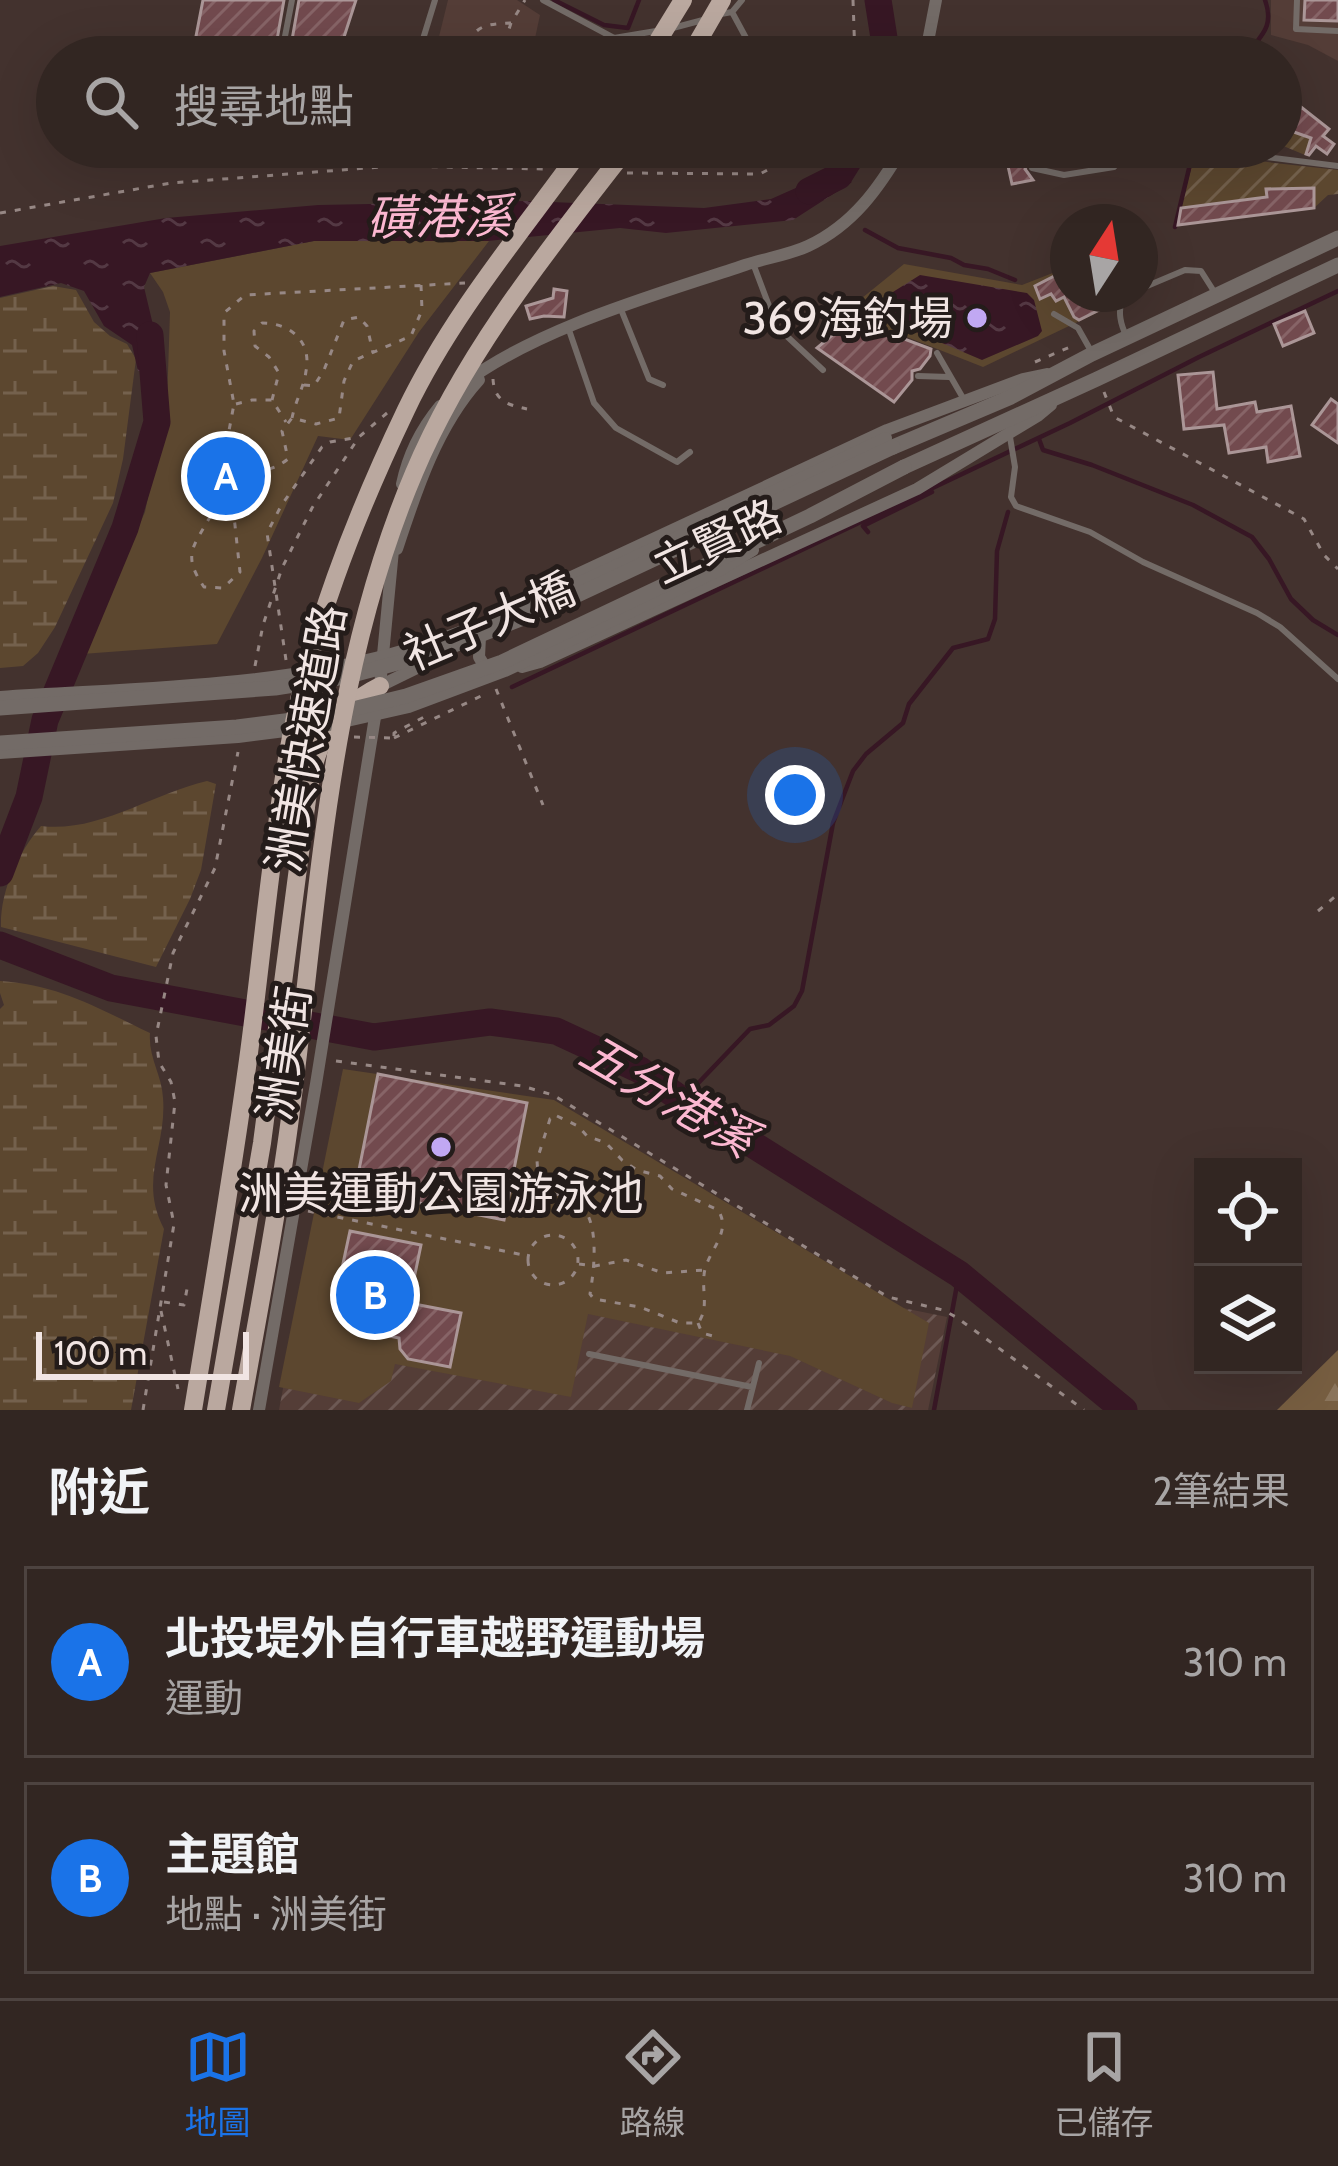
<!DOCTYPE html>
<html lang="zh-TW">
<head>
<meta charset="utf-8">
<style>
	:root { --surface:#322622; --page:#3d322f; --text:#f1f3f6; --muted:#a8a5a5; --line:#4d4340; --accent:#1a73e8 }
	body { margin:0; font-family:Cabin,"Noto Sans TC",sans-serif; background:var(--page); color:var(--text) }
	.controls { position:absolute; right:36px; bottom:36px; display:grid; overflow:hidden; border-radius:0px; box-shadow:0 12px 48px #0002 }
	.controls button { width:108px; height:108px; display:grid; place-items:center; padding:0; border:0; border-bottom:3px solid var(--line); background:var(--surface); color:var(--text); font:60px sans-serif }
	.compass { position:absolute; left:1050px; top:204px; width:108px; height:108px; border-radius:50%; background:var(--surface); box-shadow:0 12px 48px #0002; rotate:12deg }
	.scale { position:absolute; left:36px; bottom:30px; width:213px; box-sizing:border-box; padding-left:12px; border:6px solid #f1e5e3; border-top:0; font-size:33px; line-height:42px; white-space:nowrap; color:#f1e5e3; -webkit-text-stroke:9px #241c1a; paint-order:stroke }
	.you { position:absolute; left:795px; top:795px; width:42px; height:42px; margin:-30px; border:9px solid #fff; border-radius:50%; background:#1a73e8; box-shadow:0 0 0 18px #1a73e833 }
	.badge { display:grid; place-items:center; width:78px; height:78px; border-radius:50%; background:var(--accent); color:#fff; font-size:39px; font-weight:700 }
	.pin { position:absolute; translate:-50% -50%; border:6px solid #fff; box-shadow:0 3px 12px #0006 }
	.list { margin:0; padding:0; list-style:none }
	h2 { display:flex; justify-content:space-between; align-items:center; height:156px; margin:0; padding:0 48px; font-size:51px }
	h2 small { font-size:39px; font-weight:400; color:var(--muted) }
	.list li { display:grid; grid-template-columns:78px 1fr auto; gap:36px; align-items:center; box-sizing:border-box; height:192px; margin:0 24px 24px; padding:0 24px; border:3px solid var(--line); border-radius:0px }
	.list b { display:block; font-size:45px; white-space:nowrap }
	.list p { margin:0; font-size:39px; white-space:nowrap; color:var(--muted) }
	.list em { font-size:39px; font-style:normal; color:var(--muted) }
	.icon { flex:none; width:66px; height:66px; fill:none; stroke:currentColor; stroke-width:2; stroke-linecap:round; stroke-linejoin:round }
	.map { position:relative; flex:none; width:1338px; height:1410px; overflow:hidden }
	.search { position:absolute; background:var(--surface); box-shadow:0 12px 48px #0002; left:36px; right:36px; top:36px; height:132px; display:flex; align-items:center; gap:30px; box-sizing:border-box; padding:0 42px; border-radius:66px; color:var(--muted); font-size:45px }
	.sheet { height:588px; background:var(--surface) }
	nav { display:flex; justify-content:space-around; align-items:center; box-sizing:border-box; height:168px; border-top:3px solid var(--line); background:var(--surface); font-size:33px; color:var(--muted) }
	nav a { display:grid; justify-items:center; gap:6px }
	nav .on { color:var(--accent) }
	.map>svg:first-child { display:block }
</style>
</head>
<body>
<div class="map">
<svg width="1338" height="1410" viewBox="0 0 1338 1410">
	<defs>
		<pattern id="industrial-furrows" width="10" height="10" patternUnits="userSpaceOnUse" patternTransform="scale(3)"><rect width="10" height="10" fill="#543d37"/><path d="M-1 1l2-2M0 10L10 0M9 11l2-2" fill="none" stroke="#6d5954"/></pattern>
		<pattern id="forest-firs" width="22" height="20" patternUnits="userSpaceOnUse" patternTransform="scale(3)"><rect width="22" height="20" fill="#775e41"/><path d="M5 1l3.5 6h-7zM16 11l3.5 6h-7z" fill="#8b755c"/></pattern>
		<pattern id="wetland-marsh" width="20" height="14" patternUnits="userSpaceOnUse" patternTransform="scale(3)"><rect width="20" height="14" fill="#5c472f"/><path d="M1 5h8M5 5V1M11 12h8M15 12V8" fill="none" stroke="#74614d"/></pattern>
		<pattern id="garden-furrows" width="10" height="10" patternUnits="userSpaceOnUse" patternTransform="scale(3)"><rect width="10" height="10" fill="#5c472f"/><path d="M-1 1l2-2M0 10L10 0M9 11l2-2" fill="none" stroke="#74614d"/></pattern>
		<pattern id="water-ripples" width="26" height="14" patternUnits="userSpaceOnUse" patternTransform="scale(3)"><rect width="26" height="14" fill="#371724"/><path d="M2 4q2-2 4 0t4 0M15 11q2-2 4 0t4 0" fill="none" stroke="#543944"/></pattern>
		<pattern id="building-hatch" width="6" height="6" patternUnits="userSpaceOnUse" patternTransform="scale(3)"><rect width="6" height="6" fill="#724a4e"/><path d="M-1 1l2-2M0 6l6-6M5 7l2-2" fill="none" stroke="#876467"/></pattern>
	</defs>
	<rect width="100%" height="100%" fill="#43322e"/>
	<!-- built -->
	<path fill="#543d37" d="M 448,0 L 517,0 L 540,15 L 531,57 L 434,57 Z
		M 1271,0 L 1338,0 L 1338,61 L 1308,45 L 1271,35 Z"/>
	<!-- industrial -->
	<path fill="url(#industrial-furrows)" d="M 342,1075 L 552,1103 L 898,1307 L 947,1317 L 928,1410 L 279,1410 Z"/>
	<!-- green -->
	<path fill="#5c472f" d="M 314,241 L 489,241 L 419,332 L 350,440 L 318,436 L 262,558 L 217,644 L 82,654 L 145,512 L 167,403 L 170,312 L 163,292 L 150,273 Z
		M 904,264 L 1022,285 L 1068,267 L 1068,294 L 1100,294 L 1107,308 L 983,367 L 889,330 L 857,312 L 866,302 L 862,298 Z
		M 343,1069 L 554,1100 L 929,1323 L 912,1408 L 892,1403 L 790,1356 L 588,1314 L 571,1397 L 395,1364 L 391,1381 L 359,1403 L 279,1387 Z"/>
	<!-- forest -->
	<path fill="url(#forest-firs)" d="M 1338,1350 L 1338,1410 L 1277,1410 Z"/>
	<!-- wetland -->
	<path fill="url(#wetland-marsh)" d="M 53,286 L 76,290 L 94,322 L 110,336 L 127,344 L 136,359 L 123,459 L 113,503 L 55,627 L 38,653 L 23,666 L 0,668 L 0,298 Z
		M 207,781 L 216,784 L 201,870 L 190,899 L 156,967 L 1,927 C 0,891 18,853 41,826 C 99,833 151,794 207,781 Z
		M 0,981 C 60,985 97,1008 150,1033 C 148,1057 162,1075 163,1098 C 167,1147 138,1179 164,1229 L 131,1410 L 0,1410 L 0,1009 L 4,1005 L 0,993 Z"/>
	<!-- garden -->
	<path fill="url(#garden-furrows)" d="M 1281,92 L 1301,107 L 1291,131 L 1311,138 L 1305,155 L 1281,145 Z
		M 1195,154 L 1338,170 L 1338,194 L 1328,195 L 1314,208 L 1313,188 L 1267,189 L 1268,213 L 1255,216 L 1252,199 L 1181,208 Z"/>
	<!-- water -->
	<path fill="url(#water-ripples)" d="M 834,171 L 852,182 L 793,220 L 666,233 L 620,228 L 488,241 L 314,241 L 150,273 L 144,287 L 164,371 L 138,371 L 132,345 L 104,326 L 84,291 L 61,283 L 0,297 L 0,246 L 166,218 L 318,205 L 526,201 L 704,208 L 771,199 Z
		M 920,275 L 1027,293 L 1034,300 L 1042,331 L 1038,336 L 982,360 L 876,315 L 873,310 L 877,302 Z"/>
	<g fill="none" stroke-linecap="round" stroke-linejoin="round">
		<!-- stream -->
		<path stroke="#371724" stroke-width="4.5" d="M 554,0 L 604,25 L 628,28 L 639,0
			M 1245,57 C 1260,36 1275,28 1265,0
			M 1175,227 L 1192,156
			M 865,230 L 898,248 L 951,258 L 964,265 L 988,269 L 1015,280
			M 1039,439 L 1043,450 L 1092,465 L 1193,505 L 1252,537 L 1269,559 L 1291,599 L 1313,620 L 1338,635
			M 868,532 L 863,526 L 932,492
			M 512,687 L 1070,423 L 1199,357 L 1338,291
			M 682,1100 L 750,1029 L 769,1025 L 794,1006 L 802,991 L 833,823 L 853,771 L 866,754 L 903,723 L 909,704 L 953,648 L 988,639 L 995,619 L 997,551 L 1008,512
			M 934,1410 L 959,1274"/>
		<!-- river -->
		<path stroke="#371724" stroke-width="27" d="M 878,0 L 887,57
			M 809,191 L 839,176 L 857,147
			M 0,873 L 29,797 L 45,720 L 125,528 L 157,422 L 150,335
			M 0,945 L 111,988 L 374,1037 L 490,1022 L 556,1031 L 640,1070 L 682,1100 L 959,1274 L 1124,1410"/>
	</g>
	<!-- building -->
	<path fill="url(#building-hatch)" stroke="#ab9697" stroke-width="3" d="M 203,0 L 284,0 L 274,57 L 192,57 Z
		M 299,0 L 356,0 L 344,37 L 375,45 L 372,57 L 289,57 Z
		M 1305,0 L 1338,0 L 1338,21 L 1304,20 Z
		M 1301,107 L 1329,129 L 1323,136 L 1334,144 L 1327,154 L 1316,146 L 1309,155 L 1306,154 L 1311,138 L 1291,131 Z
		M 1028,153 L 1029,161 L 1025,169 L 1033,180 L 1012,184 L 1006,157 Z
		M 1314,188 L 1314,208 L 1178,225 L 1181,208 L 1267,197 L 1266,189 Z
		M 1068,269 L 1068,294 L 1098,294 L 1105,307 L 1079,320 L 1074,317 L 1064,297 L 1056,301 L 1051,294 L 1040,299 L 1035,286 Z
		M 554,289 L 567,291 L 564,317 L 544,316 L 530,319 L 526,306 L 553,298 Z
		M 1305,311 L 1314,333 L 1283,346 L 1274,324 Z
		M 857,314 L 888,333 L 931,349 L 930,356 L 920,369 L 912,371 L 912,380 L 894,402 L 817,348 Z
		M 1213,372 L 1217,409 L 1255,402 L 1257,412 L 1291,406 L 1300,456 L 1268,462 L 1266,447 L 1229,453 L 1224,425 L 1184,429 L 1178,375 Z
		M 1331,399 L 1338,404 L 1338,443 L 1312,425 Z
		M 378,1074 L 527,1103 L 504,1220 L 355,1190 Z
		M 350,1231 L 421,1245 L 409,1303 L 461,1313 L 450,1367 L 408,1359 L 400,1349 L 399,1338 L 346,1327 L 341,1322 L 343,1310 L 375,1294 L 338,1287 Z"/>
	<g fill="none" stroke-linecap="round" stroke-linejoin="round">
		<!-- path -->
		<path stroke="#978885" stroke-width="3" stroke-dasharray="6 9" stroke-linecap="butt" d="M 853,0 L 855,57
			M 463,57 C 473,27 480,24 511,23
			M 500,57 L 511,23 L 525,0
			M 599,57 L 609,44
			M 627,173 L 760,174 L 810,147
			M 0,213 L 171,183 L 394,166 L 546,169
			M 421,285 L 422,310 L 411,336 L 353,361 L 344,381 L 339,418 L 316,424 L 292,418 L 282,431 L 288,459 C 267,476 254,467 230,479 L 240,572 L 223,588 L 204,587 C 182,555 193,547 210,517 L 198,485 L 208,454 L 228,436 L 234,404 L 224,351 L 224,313 L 245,295 L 465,283
			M 1035,362 L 1070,347
			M 493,379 C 494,401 508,405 527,409
			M 304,385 L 314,386 L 324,370 L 344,320 L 359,317 L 367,326 L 373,353
			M 1104,392 L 1114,417 L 1304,519 L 1324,555 L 1338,569
			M 272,400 L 279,373 L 269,357 L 255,346 L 254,331 L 262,323 C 290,323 312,341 306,371 C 304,387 295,402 292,418
			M 236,404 L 252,400 L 272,400 L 286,422
			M 255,666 L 263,625 L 282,568 L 312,508 L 359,437 L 387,413
			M 496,689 L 543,805
			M 394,736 L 394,733 L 424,717
			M 394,738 L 481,696
			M 1318,911 L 1338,894
			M 336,1061 L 522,1086 L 553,1095 L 888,1297 L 943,1310 L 956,1317 L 1084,1410
			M 557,1116 L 578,1126 L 587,1136 L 606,1143 L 622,1160 L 637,1170 L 660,1176 L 672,1189 L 718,1210 C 733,1233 706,1252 704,1275 C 702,1293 709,1308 698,1323 L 680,1323 L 640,1307 L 594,1299 L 590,1294 C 594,1270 601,1218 577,1202 C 567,1194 552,1194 539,1192 L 537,1160 L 550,1119 Z
			M 308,1211 L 528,1256
			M528 1260a25 25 0 1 1 50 0a25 25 0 1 1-50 0Z
			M 579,1264 L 595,1266 L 626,1260 L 663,1273 L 704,1270
			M 164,1302 L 184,1305 L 187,1289 L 194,1290
			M 161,1311 L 178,1389
			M 698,1323 L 702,1333 L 713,1336
			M 143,1410 L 174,1224 L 166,1185 L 175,1102 L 171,1082 L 159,1062 L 156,1036 L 173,953 L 215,868 L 238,752"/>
		<!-- service -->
		<path stroke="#736b67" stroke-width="6" d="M 543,0 L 614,38 L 656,31
			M 1297,0 L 1296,29 L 1338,31
			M 732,12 L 752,49 L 751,57
			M 721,14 L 732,12 L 742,0
			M 669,29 L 703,20
			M 419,52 L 435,0
			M 281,57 L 292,0
			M 712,156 L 715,147
			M 1032,168 L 1064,175 L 1114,167 L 1127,152 L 1187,147 L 1338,166
			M 754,266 L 777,327 L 823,370
			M 1140,289 L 1185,270 L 1201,271 L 1215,293
			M 620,307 L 649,379 L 663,385
			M 1054,314 L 1078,328 L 1091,351
			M 569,330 L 594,403 L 616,428 L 677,462 L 690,452
			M 1127,338 C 1120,323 1118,313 1122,297 L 1129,294
			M 937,353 L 963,398
			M 918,376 L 949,377
			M 1010,437 L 1015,467 L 1011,497 L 1016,506 L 1090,532 L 1143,562 L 1257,613 L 1280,627 L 1338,679
			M 589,1354 L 752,1387
			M 747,1410 L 759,1363"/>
		<!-- minor -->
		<path stroke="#736b67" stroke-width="12" d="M 925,57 L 936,0
			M 463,384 C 539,327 656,295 745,265 C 766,258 789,255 808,246 C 853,225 879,188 903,147
			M 402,484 C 408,455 421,429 440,406
			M 397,549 C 416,491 437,426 479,380
			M 507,613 L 522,600 L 887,430 L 1023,379 L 1047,374
			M 480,637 L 479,657 L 490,675
			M 522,667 L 540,662 L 917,489 L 1039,415 L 1051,405
			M 380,686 L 441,656
			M 259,1410 L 316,1084 L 380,686 L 394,540"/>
		<!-- tertiary -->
		<path stroke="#736b67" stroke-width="15" d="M 893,447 L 1011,397 L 1092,354 L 1338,238
			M 904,467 L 1097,379 L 1338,265"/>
		<!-- trunk -->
		<path stroke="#baa89f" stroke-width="18" d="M 306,807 C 313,751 326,713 380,686"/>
		<!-- path-bridge -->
		<path stroke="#978885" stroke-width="3" stroke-dasharray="6 9" stroke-linecap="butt" d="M 286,660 L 267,533 L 281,506 L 322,447 L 330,442 L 359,437
			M 354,737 L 394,738"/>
		<!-- minor-bridge -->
		<path stroke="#736b67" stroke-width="12" d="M 0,697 C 130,688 264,688 391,654 C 483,629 568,588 654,548 C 731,511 809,475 886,438
			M 0,753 L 238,737 L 325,726 L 409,707 L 505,671 L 720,570 L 753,550"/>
		<!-- tertiary-bridge -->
		<path stroke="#736b67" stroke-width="15" d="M 0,708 L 275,688 L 345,677 L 431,654 L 554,606 L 893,447
			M 0,743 L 237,727 L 324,716 L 406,696 L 502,662 L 810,516 L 904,467"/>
		<!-- trunk-bridge -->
		<path stroke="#baa89f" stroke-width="18" d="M 648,57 L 683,0
			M 689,57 L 722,0
			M 193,1410 C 212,1293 232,1177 248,1060 C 262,958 270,855 288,753 C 309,634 354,519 406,410 C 452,314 521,233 583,147
			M 216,1410 L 262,1143 L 306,807
			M 241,1410 C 260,1303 281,1195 294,1087 C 320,880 331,668 414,473 C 465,352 548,250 628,147"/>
	</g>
	<!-- markers -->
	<g fill="#c1a8f3" stroke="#241c1a" stroke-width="4.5">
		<circle cx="977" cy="318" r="12"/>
		<circle cx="441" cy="1147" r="12"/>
	</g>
	<g text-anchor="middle" stroke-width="10" stroke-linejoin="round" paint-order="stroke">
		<!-- poi labels -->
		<g font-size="45" fill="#f1e5e3" stroke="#241c1a" text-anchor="end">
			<text x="953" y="334">369海釣場</text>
			<text x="441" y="1209" text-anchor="middle">洲美運動公園游泳池</text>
		</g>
		<!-- street labels -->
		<g font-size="45" fill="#f1e5e3" stroke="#241c1a">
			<text transform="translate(717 541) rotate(-25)" y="16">立賢路</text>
			<text transform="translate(489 621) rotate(-23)" y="16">社子大橋</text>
			<text transform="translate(306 738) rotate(-80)" y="16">洲美快速道路</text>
			<text transform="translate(284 1053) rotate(-81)" y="16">洲美街</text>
		</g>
		<!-- water labels -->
		<g font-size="48" font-style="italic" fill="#fcb8d1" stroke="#241c1a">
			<text transform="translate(439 217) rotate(-1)" y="17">磺港溪</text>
			<text transform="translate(668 1095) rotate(30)" y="17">五分港溪</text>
		</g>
	</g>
</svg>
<div class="controls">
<button><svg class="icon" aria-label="locate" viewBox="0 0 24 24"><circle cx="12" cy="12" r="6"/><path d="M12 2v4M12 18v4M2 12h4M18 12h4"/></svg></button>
<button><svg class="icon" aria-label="layers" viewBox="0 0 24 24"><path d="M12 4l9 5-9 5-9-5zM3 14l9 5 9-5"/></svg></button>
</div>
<svg class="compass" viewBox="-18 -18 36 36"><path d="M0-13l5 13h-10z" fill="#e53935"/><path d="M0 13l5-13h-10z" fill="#a8a5a5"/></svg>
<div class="scale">100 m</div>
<div class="you"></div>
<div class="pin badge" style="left:226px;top:476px">A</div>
<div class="pin badge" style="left:375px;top:1295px">B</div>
<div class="search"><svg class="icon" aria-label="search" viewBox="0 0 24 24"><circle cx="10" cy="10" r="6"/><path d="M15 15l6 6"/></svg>搜尋地點</div>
</div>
<section class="sheet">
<h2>附近<small>2筆結果</small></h2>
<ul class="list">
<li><span class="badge">A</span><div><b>北投堤外自行車越野運動場</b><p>運動</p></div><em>310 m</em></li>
<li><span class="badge">B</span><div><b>主題館</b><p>地點 · 洲美街</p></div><em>310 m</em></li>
</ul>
</section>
<nav>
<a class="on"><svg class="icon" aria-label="map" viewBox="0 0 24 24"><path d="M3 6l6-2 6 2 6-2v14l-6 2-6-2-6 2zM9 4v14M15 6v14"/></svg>地圖</a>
<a><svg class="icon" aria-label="directions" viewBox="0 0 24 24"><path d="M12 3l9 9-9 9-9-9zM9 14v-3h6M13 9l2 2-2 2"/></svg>路線</a>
<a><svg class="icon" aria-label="saved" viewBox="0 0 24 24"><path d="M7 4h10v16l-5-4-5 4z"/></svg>已儲存</a>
</nav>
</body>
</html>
